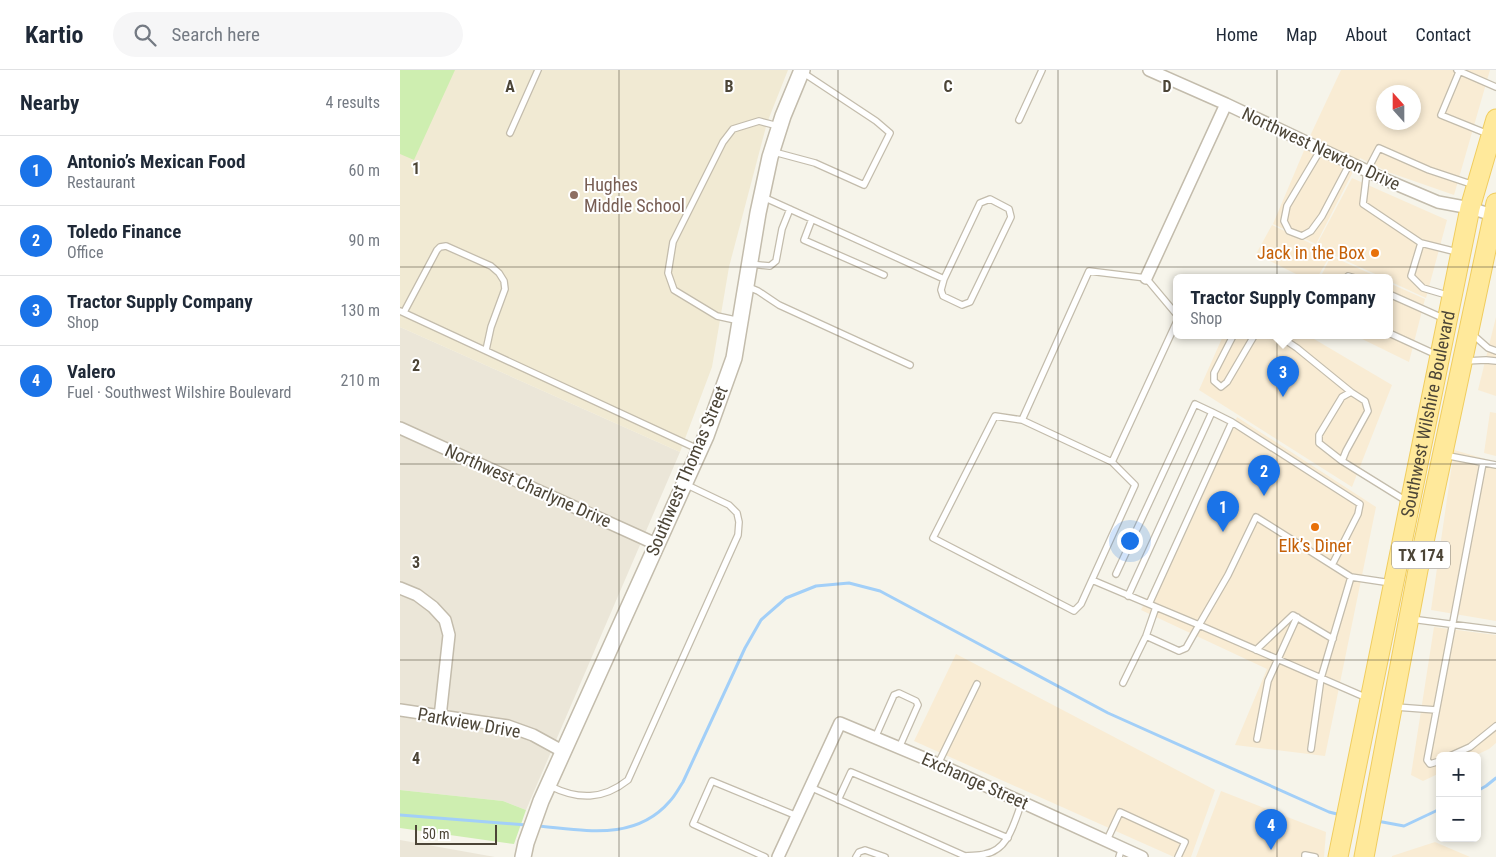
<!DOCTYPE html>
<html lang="en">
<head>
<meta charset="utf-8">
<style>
	:root { --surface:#fff; --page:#f6f6f7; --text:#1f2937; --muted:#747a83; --line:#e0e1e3; --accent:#1a73e8 }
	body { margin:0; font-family:"Roboto Condensed",sans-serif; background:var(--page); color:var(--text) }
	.controls { position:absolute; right:15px; bottom:15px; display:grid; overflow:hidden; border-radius:8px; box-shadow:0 2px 8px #0003 }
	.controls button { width:45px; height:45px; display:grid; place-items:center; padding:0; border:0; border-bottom:1px solid var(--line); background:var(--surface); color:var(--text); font:25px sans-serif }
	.compass { position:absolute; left:976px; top:15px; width:45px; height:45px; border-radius:50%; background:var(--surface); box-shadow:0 2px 8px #0003; rotate:339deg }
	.scale { position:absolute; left:15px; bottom:12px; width:82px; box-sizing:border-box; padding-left:5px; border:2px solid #4c4537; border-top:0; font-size:14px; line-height:18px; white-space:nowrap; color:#4c4537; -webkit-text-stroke:4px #fff; paint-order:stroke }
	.you { position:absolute; left:729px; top:470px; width:18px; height:18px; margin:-12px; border:4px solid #fff; border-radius:50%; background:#1a73e8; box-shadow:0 0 0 8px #1a73e833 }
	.badge { display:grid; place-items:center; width:32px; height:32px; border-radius:50%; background:var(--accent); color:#fff; font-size:16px; font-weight:700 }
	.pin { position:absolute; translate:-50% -41px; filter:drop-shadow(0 1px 2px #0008) }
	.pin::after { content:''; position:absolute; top:26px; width:18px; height:15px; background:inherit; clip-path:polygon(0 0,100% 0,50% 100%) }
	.popup { position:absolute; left:773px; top:204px; width:220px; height:65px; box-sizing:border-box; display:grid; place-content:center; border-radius:8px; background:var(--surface); filter:drop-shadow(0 1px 4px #0005); font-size:16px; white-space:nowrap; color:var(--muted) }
	.popup b { font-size:19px; color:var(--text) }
	.popup::after { content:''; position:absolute; left:50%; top:100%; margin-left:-10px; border:10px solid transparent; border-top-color:var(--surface) }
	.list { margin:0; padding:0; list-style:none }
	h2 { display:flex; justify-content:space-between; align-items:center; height:65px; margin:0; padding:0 20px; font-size:21px }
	h2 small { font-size:16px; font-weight:400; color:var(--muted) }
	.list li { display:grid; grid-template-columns:32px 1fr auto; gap:15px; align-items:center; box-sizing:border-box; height:70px; padding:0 20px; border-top:1px solid var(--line) }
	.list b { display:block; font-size:19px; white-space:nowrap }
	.list p { margin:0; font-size:16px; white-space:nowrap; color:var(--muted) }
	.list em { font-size:16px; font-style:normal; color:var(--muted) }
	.icon { flex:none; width:28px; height:28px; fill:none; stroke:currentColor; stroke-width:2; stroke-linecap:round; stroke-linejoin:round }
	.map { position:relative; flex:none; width:1096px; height:787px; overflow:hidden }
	header { display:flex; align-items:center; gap:30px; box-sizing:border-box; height:70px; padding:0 25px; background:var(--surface); border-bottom:1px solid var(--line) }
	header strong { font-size:24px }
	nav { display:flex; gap:28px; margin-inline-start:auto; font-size:18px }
	.search { width:350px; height:45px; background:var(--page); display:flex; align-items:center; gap:12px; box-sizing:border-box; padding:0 18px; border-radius:28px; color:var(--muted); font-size:19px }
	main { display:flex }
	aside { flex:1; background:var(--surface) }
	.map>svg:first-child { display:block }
</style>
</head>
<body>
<header>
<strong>Kartio</strong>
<div class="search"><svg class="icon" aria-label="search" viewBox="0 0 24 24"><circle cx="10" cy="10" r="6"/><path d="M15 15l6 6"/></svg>Search here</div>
<nav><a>Home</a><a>Map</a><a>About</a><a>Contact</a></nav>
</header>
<main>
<aside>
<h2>Nearby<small>4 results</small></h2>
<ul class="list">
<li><span class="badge">1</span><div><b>Antonio’s Mexican Food</b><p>Restaurant</p></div><em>60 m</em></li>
<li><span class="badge">2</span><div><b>Toledo Finance</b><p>Office</p></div><em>90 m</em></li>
<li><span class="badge">3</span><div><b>Tractor Supply Company</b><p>Shop</p></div><em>130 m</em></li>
<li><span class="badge">4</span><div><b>Valero</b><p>Fuel · Southwest Wilshire Boulevard</p></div><em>210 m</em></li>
</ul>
</aside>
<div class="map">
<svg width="1096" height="787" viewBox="0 0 1096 787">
	<rect width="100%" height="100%" fill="#f6f4ea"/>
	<!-- residential -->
	<path fill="#ebe6d8" d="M 0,257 L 280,382 L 126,740 L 103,731 L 0,720 Z
		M 0,770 L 95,787 L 0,787 Z"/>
	<!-- commercial -->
	<path fill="#f9ecd4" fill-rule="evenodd" d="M 941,0 L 1090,0 L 1054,125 L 988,102 L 960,88 L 916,174 L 873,154 L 911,64 ZM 984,22 L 1014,22 L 1014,52 L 984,52 Z
		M 952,108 L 1047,150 L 1026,228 L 989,211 L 989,208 L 984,208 L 931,184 L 917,208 L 904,208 L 856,184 L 872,155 L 916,176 Z
		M 931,186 L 980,208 L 920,208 Z
		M 989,213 L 1025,229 L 1009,292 L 956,266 L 989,266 Z
		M 1096,247 L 1096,326 L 1078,320 Z
		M 823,266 L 909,266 L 992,315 L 952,417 L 799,320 Z
		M 1090,342 L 1096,343 L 1096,386 L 1084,383 Z
		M 837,347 L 976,437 L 925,686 L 835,675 L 867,599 L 741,540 Z
		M 1054,380 L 1096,392 L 1096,551 L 1031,540 Z
		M 1034,557 L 1096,565 L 1096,673 L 1089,679 L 1074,686 L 1040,686 L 1040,703 L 1023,711 L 1011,705 Z
		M 556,584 L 815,720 L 791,787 L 774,787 L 514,671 Z
		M 821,721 L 926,762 L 924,787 L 796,787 Z
		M 1035,772 L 1070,787 L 992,787 L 992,786 Z"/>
	<!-- education -->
	<path fill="#f1ead3" d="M 0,0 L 388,0 L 367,53 L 329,197 L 312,297 L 280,382 L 0,257 Z"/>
	<!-- green -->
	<path fill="#ceeeb0" d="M 0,0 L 55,0 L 14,90 L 0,84 Z
		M 0,720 L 103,731 L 126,740 L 114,774 L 0,758 Z"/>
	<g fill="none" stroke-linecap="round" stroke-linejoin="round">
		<!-- stream -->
		<path stroke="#a2cff8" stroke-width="3" d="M 1077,721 L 1086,716 L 1096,708
			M 0,745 L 126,755
			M 977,751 L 1004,756 L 1040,739
			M 138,756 C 184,760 235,772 270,731 C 275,726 279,718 283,712 L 345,578 L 361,550 L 386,528 L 416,516 L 449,513 L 480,521 L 708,643 L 929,742 L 941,745"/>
		<!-- service casing -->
		<g stroke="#c3bcac" stroke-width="8">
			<path id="service" d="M 1057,0 L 1096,17
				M 1059,2 L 1041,45 L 1088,64
				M 619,50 L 642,0
				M 110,63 L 138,0
				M 921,79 L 887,136 L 884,151 L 889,161 L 902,166 L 911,161 L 922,146 L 950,93
				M 374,82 L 415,93 L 464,115 L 490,63 L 476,51 L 402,2
				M 363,127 L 544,209 L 541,220 L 543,226 L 562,235 L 570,232 L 611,147 L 609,139 L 590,129 L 580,133 L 544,209
				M 412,149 L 404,170 L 484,205
				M 1021,173 L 1057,182
				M 350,194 L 370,196 L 376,191 L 382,159 L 390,139
				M 946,208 L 948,206 L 955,208
				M 346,216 L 358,221 L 379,235 L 510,295
				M 989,224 L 1045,249
				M 1050,226 L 1023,218 L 1011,206 L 1021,173 L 963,134 L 967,101 L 979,78 L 1029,100 L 1074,115
				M 0,241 L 300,380
				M 4,242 L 37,180 L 40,177 L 46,176 L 91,196 L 99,203 L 104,211 L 105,219 L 91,257 L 86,280
				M 777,245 L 746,208 L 689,201 L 622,350 L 595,346 L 533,468 L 674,541 L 681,534 L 735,415 L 712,392 L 777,251
				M 340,251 L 317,246 L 274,220 L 268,203 L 273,172 L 323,72 L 333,59 L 359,51 L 378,56
				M 989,263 L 1037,285
				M 1071,263 L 1088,278 L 1096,281
				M 833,266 L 814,303 L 814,311 L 821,317 L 827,312 L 854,266
				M 879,266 L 897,278 L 951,322
				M 1065,291 L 1086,290 L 1096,291
				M 622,350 L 712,392
				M 832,352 L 960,434 L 958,444 L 932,495
				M 1044,385 L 1096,395
				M 942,391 L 919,373 L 919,365 L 942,327 L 951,322 L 965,331 L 968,341 L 946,381 L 942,391 L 1008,432
				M 716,504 L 795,334 L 812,342
				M 692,510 L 756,537 L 746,566 L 723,613
				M 728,526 L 812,342 L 832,352 L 749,534
				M 1011,549 L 1096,560
				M 746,566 L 779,581 L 786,578 L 799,555 L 756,537
				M 856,580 L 893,545 L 933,569
				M 967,628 L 799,555 L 828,505 L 856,447 L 951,507 L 991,513
				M 996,637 L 1036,640
				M 475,668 L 494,625 L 499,623 L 516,631 L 518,635 L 499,678
				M 857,669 L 868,611 L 897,547
				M 911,679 L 921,608 L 951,507
				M 1050,686 L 1070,677 L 1096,656
				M 1040,691 L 1030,694 L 1027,690 L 1083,393
				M 538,694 L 577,614
				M 150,716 C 178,730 203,730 228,710 L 338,465 L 339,452 L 337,443 L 329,435 L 285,414
				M 410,717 L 565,786 C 571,785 578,786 585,784 C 609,780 614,752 622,732
				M 438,730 L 451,702 L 608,768
				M 707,770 L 720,742 L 785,772 L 778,787
				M 365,787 L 293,754 L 312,711 L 397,746
				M 456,787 L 459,782 L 465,780 L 485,787
				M 719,787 L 722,777
				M 905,787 L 905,785 L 915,787"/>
		</g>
		<!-- minor casing -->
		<g stroke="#c3bcac" stroke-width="14">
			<path id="minor" d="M 749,0 L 826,34 L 986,110 L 1038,132 L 1070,138 L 1096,146
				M 746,208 L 826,34
				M 0,358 L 256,474
				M 0,518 L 17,525 L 33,537 L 45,550 L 49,565 L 40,647
				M 0,640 L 108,656 L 133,665 L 164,682
				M 378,787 L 440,653 L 538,694 L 742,787"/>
		</g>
		<!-- tertiary casing -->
		<g stroke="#c3bcac" stroke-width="18">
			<path id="tertiary" d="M 123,787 L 126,773 L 141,731 L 306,366 L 334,288 L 358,143 L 370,87 L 383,46 L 402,0"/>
		</g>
		<!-- primary casing -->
		<g stroke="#f0cd5f" stroke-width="21">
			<g id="primary">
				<path id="s1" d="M 938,787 L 1070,138 L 1096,49"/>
				<path d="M 964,787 L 1018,500 L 1096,133"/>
			</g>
		</g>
		<!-- service -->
		<use href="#service" stroke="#fff" stroke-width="5.5"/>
		<!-- minor -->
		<use href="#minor" stroke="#fff" stroke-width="11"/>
		<!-- tertiary -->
		<use href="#tertiary" stroke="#fff" stroke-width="15"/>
		<!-- primary -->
		<use href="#primary" stroke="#ffe99b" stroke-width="19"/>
	</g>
	<!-- grid -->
	<path fill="none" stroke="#4c4537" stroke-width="1" stroke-opacity="0.55" d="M 219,0 L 219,787M 438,0 L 438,787M 658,0 L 658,787M 877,0 L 877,787M 0,197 L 1096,197M 0,394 L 1096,394M 0,590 L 1096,590"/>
	<!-- markers -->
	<circle fill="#8d6e63" stroke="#fff" stroke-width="2" cx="174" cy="125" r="5"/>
	<g fill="#e8710a" stroke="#fff" stroke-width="2">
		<circle cx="975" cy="183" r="5"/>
		<circle cx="915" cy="457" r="5"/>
	</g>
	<g text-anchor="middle" stroke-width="4" stroke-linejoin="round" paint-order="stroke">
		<!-- shield labels -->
		<rect fill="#fff" stroke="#827d73" stroke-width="1" x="992" y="471.5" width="58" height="27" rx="4"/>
		<g font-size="16" font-weight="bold" fill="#4c4537">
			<text x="1021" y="491">TX 174</text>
		</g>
		<!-- street labels -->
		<g font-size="18" fill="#4c4537" stroke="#fff">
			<text transform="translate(921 79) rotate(25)" y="6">Northwest Newton Drive</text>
			<text dy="6" stroke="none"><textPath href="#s1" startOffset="452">Southwest Wilshire Boulevard</textPath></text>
			<text transform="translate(287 401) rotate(-67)" y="6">Southwest Thomas Street</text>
			<text transform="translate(128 416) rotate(24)" y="6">Northwest Charlyne Drive</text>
			<text transform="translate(69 653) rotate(10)" y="6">Parkview Drive</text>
			<text transform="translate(575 711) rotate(24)" y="6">Exchange Street</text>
		</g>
		<!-- education labels -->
		<g font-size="18" fill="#785e54" stroke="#fff" text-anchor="start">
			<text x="184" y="121">Hughes<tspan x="184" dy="21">Middle School</tspan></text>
		</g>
		<!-- food labels -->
		<g font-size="18" fill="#c56008" stroke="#fff" text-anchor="end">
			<text x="965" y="189">Jack in the Box</text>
			<text x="915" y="482" text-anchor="middle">Elk’s Diner</text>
		</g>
	</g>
	<g font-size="16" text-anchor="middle" font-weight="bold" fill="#4c4537" stroke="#fff" stroke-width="4" stroke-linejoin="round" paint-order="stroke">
		<text x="110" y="22">A</text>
		<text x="329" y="22">B</text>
		<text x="548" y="22">C</text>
		<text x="767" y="22">D</text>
		<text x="16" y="104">1</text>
		<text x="16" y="301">2</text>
		<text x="16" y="498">3</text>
		<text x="16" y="694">4</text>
	</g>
</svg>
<div class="controls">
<button>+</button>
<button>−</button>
</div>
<svg class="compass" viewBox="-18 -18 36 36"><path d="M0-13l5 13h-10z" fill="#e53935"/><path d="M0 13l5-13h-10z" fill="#747a83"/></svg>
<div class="scale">50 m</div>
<div class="you"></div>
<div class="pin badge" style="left:823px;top:462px">1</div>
<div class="pin badge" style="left:864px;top:426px">2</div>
<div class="pin badge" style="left:883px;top:327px">3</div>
<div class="popup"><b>Tractor Supply Company</b>Shop</div>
<div class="pin badge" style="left:871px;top:780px">4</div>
</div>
</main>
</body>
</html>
